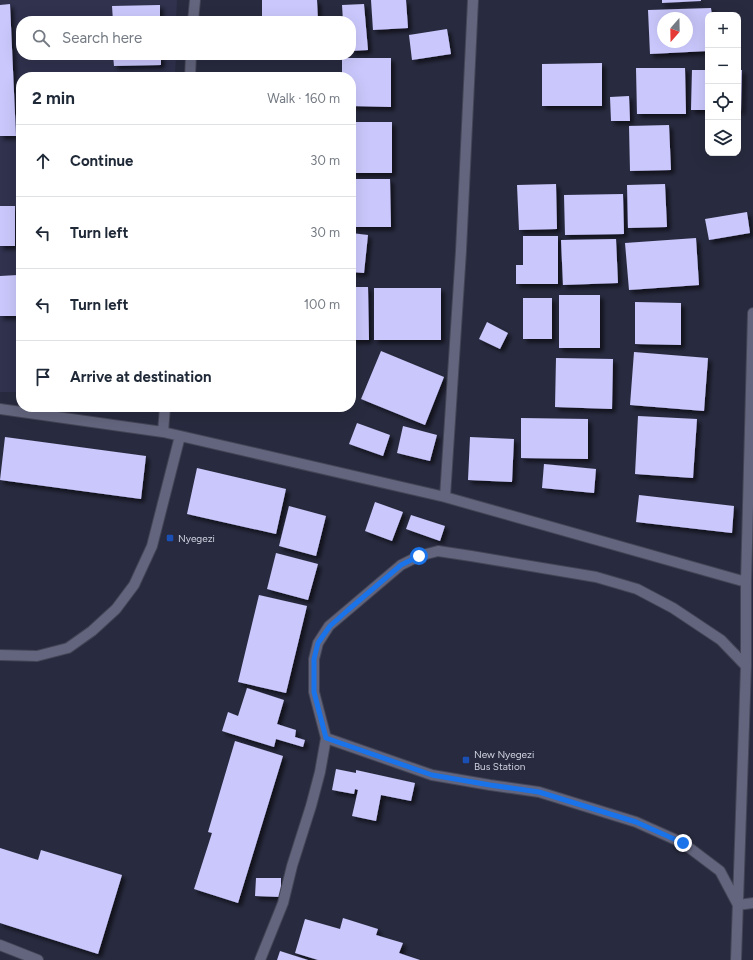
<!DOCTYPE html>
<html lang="en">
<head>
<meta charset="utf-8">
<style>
	:root { --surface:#fff; --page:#f6f6f7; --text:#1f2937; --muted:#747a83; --line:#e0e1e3 }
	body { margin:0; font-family:Figtree,sans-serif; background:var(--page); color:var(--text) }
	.controls { position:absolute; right:12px; top:12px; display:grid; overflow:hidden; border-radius:8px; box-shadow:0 4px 16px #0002 }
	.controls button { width:36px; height:36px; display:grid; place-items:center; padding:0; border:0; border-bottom:1px solid var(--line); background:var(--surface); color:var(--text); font:20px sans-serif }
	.compass { position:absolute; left:657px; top:12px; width:36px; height:36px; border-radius:50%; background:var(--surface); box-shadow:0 4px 16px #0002; rotate:200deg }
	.stop { position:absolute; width:12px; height:12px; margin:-9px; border:3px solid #1a73e8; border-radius:50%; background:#fff }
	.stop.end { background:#1a73e8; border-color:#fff; box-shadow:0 1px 4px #0008 }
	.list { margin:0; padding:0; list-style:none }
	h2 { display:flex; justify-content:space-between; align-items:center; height:52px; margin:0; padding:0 16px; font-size:17px }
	h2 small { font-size:13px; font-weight:400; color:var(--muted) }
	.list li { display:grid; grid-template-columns:26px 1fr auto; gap:12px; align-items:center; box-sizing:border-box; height:72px; padding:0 16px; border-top:1px solid var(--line) }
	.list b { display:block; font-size:15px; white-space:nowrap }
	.list em { font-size:13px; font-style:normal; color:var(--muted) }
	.icon { flex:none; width:22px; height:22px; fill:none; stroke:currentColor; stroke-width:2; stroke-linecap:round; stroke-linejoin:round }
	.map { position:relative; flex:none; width:753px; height:960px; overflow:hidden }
	.search { position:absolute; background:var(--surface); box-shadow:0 4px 16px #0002; left:16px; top:16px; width:340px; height:44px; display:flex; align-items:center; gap:10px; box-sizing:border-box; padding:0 14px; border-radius:16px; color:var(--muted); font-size:15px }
	.panel { position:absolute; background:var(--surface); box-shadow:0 4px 16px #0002; left:16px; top:72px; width:340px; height:340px; border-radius:16px }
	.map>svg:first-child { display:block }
</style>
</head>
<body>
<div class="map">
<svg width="753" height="960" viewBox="0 0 753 960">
	<defs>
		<filter id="shadow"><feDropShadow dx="3.5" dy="3.5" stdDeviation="2" flood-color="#0009"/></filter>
	</defs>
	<rect width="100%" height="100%" fill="#282a3f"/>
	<!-- built -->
	<path fill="#30324e" d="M 0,0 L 177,0 L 176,21 L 21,21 L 21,55 L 176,55 L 175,77 L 21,77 L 21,392 L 0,392 Z"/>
	<!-- building -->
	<path fill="#cac7fc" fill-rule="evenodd" filter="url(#shadow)" d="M 262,0 L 317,0 L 318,21 L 262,21 Z
		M 371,0 L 406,0 L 408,28 L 373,30 Z
		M 662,0 L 701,0 L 701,1 L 662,3 Z
		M 10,4 L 16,136 L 0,136 L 0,5 Z
		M 364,4 L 368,50 L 351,51 L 351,21 L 343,21 L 342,5 Z
		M 160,5 L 160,21 L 113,21 L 112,6 Z
		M 711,8 L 712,15 L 708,15 L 708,51 L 650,54 L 648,10 ZM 663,18 L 687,18 L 687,42 L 663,42 Z
		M 447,29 L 451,54 L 412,60 L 409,35 Z
		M 113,55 L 161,55 L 161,65 L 114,66 Z
		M 342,58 L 391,58 L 391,107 L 351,106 L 351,77 L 342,77 Z
		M 602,63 L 602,106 L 542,106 L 542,64 Z
		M 636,68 L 685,68 L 686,114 L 637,114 Z
		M 692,70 L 708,70 L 708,110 L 691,110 Z
		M 738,70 L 742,70 L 741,111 L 738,111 Z
		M 629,96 L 630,121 L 611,121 L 610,97 Z
		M 351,122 L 392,122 L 392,173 L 351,173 Z
		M 669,125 L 671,170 L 630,171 L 629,126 Z
		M 351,179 L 390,179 L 391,227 L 351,227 Z
		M 556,184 L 557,229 L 519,230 L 517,185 Z
		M 665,184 L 667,227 L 628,228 L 627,185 Z
		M 623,194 L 624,234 L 565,235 L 564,195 Z
		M 0,206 L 15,206 L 15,246 L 0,246 Z
		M 747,212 L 750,233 L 709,240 L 705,219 Z
		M 351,233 L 368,235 L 364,273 L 351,272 Z
		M 523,236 L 558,236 L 558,284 L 516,284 L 516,265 L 523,265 Z
		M 696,238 L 699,285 L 629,290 L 625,243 Z
		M 616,239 L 618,283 L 563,285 L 561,240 Z
		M 18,275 L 19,316 L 0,316 L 0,276 Z
		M 351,287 L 368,287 L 369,340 L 351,340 Z
		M 374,288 L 441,288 L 441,340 L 374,340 Z
		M 559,295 L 600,295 L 600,348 L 559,348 Z
		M 523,298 L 552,298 L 552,339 L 523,339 Z
		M 635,302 L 681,303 L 681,345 L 635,344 Z
		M 487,322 L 508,333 L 500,349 L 479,339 Z
		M 381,351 L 444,377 L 425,425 L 361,399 Z
		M 634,352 L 708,358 L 704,411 L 630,405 Z
		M 556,358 L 613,359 L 612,409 L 555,407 Z
		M 638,416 L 697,419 L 693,478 L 635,474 Z
		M 521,418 L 588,419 L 588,459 L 521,458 Z
		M 357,423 L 390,435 L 383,456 L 349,444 Z
		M 403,426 L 437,435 L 430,461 L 397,453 Z
		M 5,437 L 146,456 L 141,499 L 0,480 Z
		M 470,437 L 514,439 L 512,482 L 468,480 Z
		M 544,464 L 596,469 L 594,493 L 542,488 Z
		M 197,468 L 286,489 L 276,534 L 187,514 Z
		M 639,495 L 734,506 L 732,533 L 636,522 Z
		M 375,502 L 403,512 L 392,541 L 365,531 Z
		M 289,506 L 326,516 L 316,556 L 279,546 Z
		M 411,515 L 445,526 L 440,541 L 406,529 Z
		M 276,553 L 318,564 L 308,600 L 267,589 Z
		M 259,595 L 307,606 L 286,693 L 238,682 Z
		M 247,688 L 284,700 L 277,724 L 296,730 L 295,737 L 305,740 L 303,747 L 276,739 L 274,747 L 222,731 L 228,712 L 238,716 Z
		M 235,741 L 283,756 L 238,903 L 194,889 L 212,833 L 208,832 Z
		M 336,769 L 356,773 L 356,770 L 415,783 L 411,801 L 381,795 L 376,821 L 352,816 L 358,790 L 355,789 L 354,794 L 332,790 Z
		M 0,848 L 38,860 L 41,850 L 122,875 L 98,954 L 0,923 Z
		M 256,878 L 281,878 L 281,897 L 255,896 Z
		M 343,918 L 378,929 L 376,935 L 403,943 L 399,953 L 420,960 L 318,960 L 295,953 L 305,919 L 340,929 Z
		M 280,951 L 308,960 L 277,960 Z"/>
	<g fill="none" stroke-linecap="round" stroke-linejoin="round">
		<!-- minor casing -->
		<g stroke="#434455" stroke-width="12">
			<path id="minor" d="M 193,21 L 195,0
				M 190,77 L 191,55
				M 0,409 L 163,432 L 445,497 L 746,582
				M 163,432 L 165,407
				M 445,497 L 461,251 L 473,0
				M 0,655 L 37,656 L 68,648 L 92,631 L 116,609 L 134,585 L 152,546 L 180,436
				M 326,738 L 432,775 L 490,785 L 539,792 L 636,822 L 683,843 L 720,871 L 738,905 L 753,903
				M 0,945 L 38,960
				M 260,960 L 283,903 L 292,866 L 311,806 L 320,772 L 326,738 L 314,692 L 314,659 L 318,643 L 329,626 L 401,565 L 419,556 L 438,551 L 471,556 L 596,577 L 637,589 L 673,608 L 721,640 L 746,666
				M 736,960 L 746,666 L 746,582 L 753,313"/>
		</g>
		<!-- minor -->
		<use href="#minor" stroke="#62657d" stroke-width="10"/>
	</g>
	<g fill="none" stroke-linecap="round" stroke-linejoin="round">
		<!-- route -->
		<path stroke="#1a73e8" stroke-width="5" d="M 419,556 L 401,565 L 348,610 L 330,626 L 318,643 L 314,659 L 314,692 L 326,738 L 432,775 L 490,785 L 539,792 L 636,822 L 683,843"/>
	</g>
	<!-- markers -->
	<g fill="#1a4fb4" stroke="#282a3f" stroke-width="1.5">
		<rect x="166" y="534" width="8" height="8" rx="2"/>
		<rect x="462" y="756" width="8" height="8" rx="2"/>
	</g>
	<g text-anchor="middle" stroke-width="4" stroke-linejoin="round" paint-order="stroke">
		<!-- poi labels -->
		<g font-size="10" fill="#d0d2df" stroke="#282a3f" text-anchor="start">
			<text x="178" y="542">Nyegezi</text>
			<text x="474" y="758">New Nyegezi<tspan x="474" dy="12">Bus Station</tspan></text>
		</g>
	</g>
</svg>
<div class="controls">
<button>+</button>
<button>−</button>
<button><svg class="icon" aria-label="locate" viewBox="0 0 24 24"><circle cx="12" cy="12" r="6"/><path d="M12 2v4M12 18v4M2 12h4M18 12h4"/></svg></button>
<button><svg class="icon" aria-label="layers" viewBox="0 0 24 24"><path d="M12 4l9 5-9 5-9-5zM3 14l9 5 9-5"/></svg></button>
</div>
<svg class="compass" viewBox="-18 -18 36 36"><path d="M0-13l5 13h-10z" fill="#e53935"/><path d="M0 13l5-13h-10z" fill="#747a83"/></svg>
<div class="stop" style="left:419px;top:556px"></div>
<div class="stop end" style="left:683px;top:843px"></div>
<div class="search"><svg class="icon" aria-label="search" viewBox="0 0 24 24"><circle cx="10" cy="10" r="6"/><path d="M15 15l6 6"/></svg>Search here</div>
<section class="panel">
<h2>2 min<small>Walk · 160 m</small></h2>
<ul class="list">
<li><svg class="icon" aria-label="ahead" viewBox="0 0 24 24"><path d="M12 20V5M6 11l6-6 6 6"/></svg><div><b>Continue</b></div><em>30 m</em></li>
<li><svg class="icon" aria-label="left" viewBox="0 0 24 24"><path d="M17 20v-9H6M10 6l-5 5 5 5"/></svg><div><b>Turn left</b></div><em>30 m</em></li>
<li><svg class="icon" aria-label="left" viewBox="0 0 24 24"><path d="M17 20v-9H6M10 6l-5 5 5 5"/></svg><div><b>Turn left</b></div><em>100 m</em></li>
<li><svg class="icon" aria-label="arrive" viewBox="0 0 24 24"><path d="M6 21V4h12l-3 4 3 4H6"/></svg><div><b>Arrive at destination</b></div></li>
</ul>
</section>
</div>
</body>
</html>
